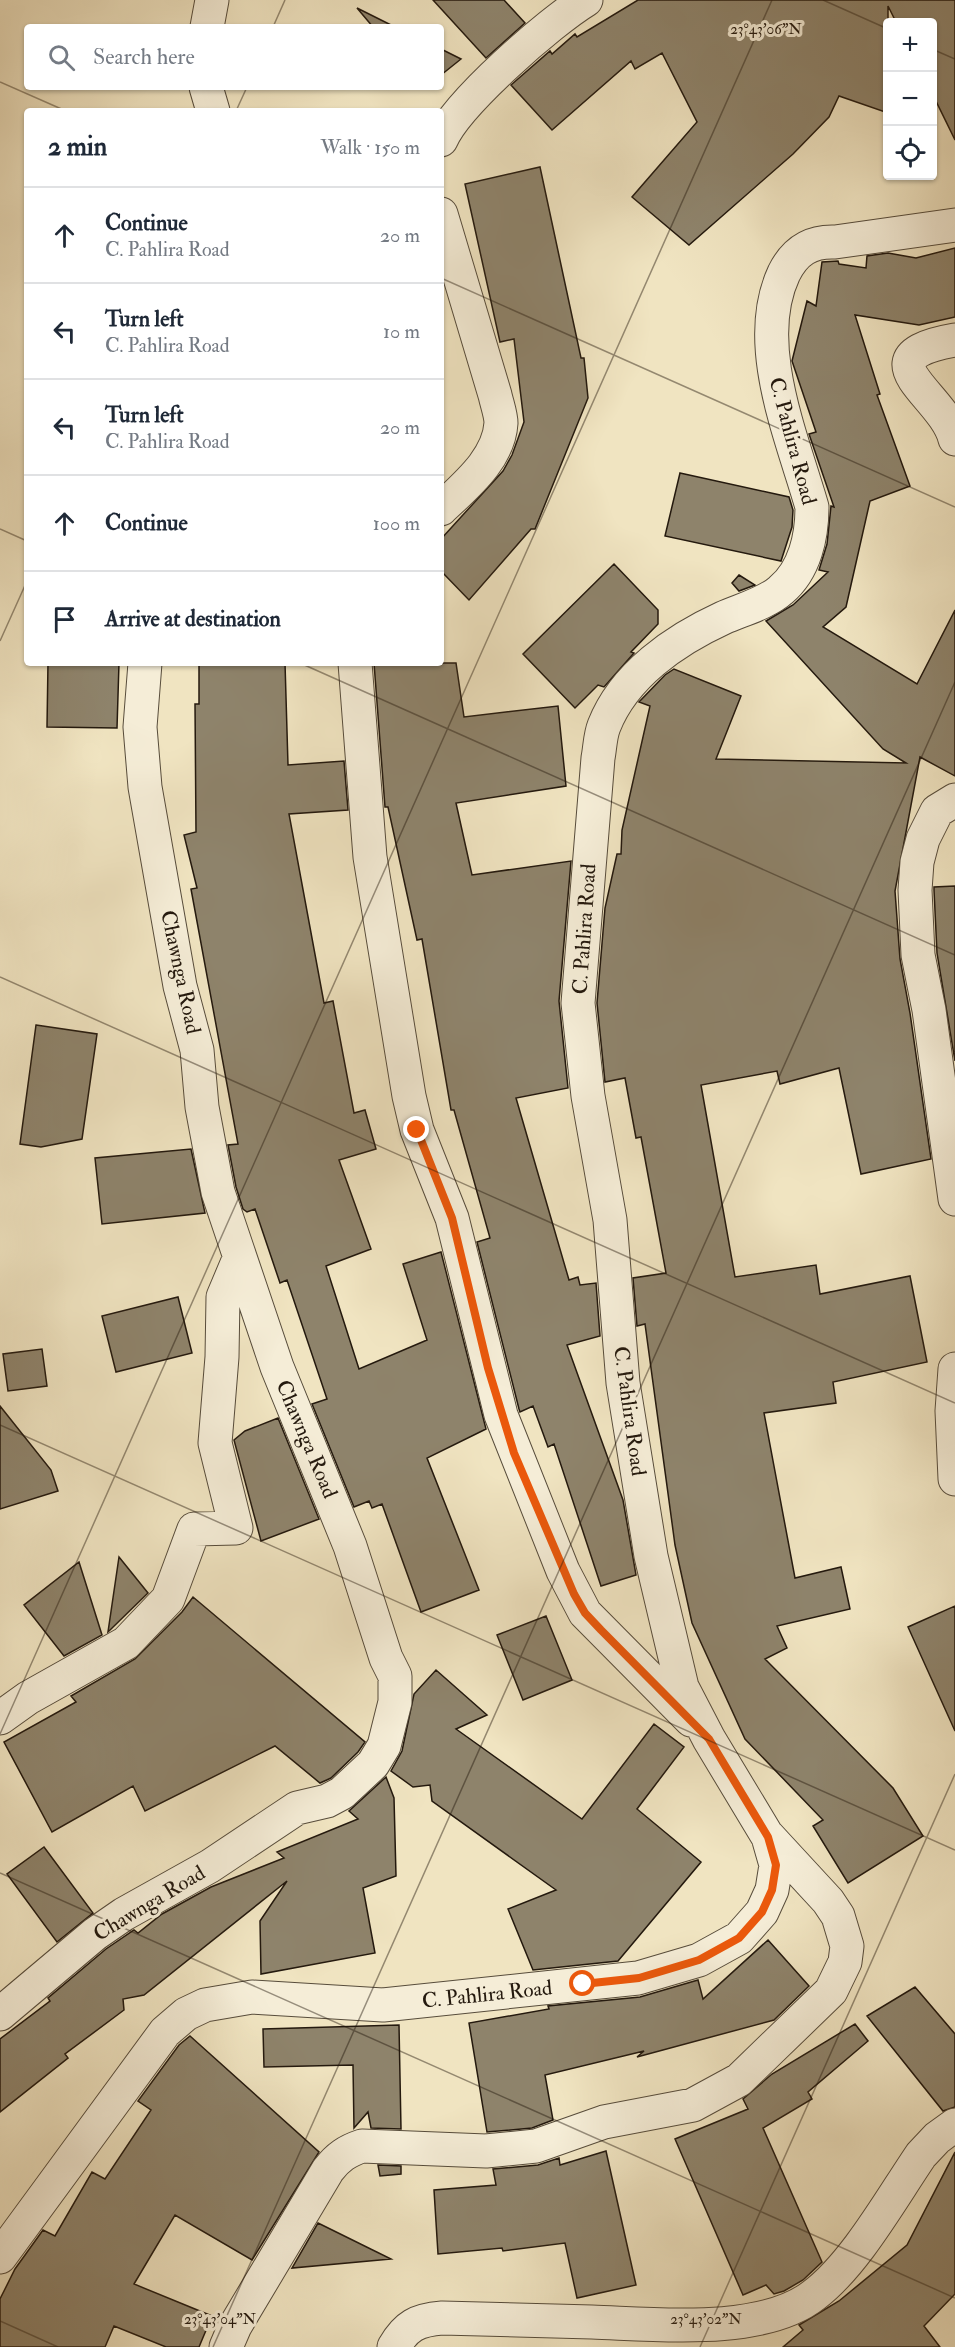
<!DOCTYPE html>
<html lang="en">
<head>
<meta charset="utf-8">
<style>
	:root { --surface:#fff; --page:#f2f2f3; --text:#1f2937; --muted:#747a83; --line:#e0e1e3 }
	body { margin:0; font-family:"IM FELL Double Pica",serif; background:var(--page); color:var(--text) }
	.controls { position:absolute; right:18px; top:18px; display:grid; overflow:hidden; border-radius:6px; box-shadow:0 2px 4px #0004 }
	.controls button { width:54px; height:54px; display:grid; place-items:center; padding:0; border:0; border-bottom:2px solid var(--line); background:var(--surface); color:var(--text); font:30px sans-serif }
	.stop { position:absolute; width:18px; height:18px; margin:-14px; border:4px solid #ea580c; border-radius:50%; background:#fff }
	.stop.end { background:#ea580c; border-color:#fff; box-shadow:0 2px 6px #0008 }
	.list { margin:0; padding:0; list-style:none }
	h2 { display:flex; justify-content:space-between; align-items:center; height:78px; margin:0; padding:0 24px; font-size:26px }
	h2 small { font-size:20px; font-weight:400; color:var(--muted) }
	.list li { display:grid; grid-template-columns:39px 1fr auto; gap:18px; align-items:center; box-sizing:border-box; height:96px; padding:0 24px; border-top:2px solid var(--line) }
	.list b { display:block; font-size:22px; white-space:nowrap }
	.list p { margin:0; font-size:20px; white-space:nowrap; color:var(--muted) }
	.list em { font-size:20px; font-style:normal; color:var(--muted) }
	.icon { flex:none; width:33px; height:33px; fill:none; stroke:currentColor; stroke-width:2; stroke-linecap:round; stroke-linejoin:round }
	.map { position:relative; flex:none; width:955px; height:2347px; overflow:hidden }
	.search { position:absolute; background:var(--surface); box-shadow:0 2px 4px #0004; left:24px; top:24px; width:420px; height:66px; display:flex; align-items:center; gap:15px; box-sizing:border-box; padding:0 21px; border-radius:6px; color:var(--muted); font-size:22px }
	.panel { position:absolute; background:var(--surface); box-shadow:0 2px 4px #0004; left:24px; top:108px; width:420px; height:558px; border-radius:6px }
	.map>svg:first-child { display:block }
</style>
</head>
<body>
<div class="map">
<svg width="955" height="2347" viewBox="0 0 955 2347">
	<rect width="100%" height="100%" fill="#f0e4c1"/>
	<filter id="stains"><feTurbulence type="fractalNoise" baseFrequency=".00333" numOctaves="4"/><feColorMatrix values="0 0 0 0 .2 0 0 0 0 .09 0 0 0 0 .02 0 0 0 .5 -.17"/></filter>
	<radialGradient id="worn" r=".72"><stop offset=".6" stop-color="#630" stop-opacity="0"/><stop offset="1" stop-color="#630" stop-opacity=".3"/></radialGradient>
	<!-- building -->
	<path fill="#8e836b" stroke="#24190e" stroke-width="1.5" d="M 433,0 L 504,0 L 525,23 L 486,58 Z
		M 638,0 L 955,0 L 955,140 L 933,95 L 933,22 L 896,22 L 888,6 L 888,113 L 839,96 L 829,117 L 793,154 L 689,245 L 632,197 L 697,122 L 662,53 L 635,69 L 631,61 L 552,130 L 511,85 L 550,51 L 552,54 L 575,34 L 577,37 Z
		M 357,8 L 395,27 L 373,27 Z
		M 441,49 L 461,59 L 441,75 Z
		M 540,167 L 581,358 L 584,358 L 588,398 L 535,529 L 531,529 L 469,600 L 441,571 L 441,539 L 503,471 L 512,455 L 524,422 L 514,339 L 500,342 L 465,184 Z
		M 955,248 L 955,317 L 919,325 L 855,315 L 880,394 L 877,395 L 910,486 L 870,501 L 846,607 L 823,627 L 917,684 L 955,610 L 955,776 L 920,757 L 895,891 L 900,959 L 910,1013 L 931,1159 L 861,1174 L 839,1068 L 780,1084 L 777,1071 L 701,1085 L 735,1277 L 816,1265 L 820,1294 L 910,1276 L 927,1362 L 833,1382 L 836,1403 L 764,1413 L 795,1578 L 841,1567 L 850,1609 L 777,1626 L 787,1648 L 765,1659 L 893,1788 L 923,1836 L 848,1883 L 813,1826 L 823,1820 L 745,1739 L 692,1623 L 675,1545 L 645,1324 L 637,1326 L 633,1278 L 666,1273 L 641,1137 L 636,1138 L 625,1078 L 605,1082 L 597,1003 L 605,908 L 617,854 L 621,854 L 622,830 L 650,706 L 639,702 L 665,675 L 674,669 L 741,696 L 716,759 L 906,763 L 883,749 L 766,621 L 793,605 L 828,572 L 819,570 L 827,544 L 831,506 L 834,507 L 809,434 L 816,432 L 792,361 L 807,301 L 816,306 L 822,262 L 838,261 L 839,264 L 866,268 L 867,256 L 888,253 L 916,258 Z
		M 680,473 L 789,497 L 793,510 L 792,527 L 781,561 L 665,536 Z
		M 614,564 L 658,610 L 658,624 L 631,652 L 634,653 L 604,687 L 598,685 L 575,708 L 523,654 Z
		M 739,575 L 755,585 L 739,591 L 732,583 Z
		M 48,663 L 119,663 L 117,728 L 47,727 Z
		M 199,663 L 285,663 L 288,765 L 344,761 L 348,810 L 289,814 L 324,1003 L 333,1001 L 354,1113 L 365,1110 L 376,1149 L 339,1160 L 371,1249 L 326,1266 L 359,1369 L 427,1340 L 403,1264 L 441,1252 L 486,1429 L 427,1458 L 479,1590 L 421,1612 L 382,1504 L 372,1508 L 369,1501 L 354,1507 L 312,1404 L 327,1399 L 287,1280 L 280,1283 L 255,1209 L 247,1212 L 243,1209 L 236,1187 L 228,1145 L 238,1144 L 191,889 L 197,888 L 184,835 L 196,832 L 195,704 L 199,704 Z
		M 374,663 L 456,663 L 464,717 L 558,706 L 566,786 L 456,803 L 472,875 L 571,861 L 559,1001 L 568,1088 L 516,1098 L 569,1280 L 578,1277 L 580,1285 L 596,1283 L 600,1336 L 567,1345 L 623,1500 L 636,1575 L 601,1586 L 554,1444 L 548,1447 L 533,1406 L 520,1412 L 519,1409 L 477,1242 L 490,1238 L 454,1110 L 451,1110 L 422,939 L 417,940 L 388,807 L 385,807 Z
		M 955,886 L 955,1061 L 937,953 L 934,890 L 934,887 Z
		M 36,1025 L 97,1034 L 82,1139 L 41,1147 L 20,1144 Z
		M 191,1149 L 205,1213 L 102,1224 L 95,1158 Z
		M 178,1297 L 192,1353 L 116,1372 L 102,1316 Z
		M 42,1349 L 47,1386 L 8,1391 L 3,1354 Z
		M 0,1406 L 51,1470 L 58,1491 L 0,1509 Z
		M 278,1418 L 319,1519 L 261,1541 L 234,1440 L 245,1431 Z
		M 119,1557 L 148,1593 L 108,1632 Z
		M 79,1562 L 102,1635 L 64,1656 L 24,1605 Z
		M 193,1597 L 365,1742 L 358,1752 L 331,1778 L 320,1783 L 275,1746 L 145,1811 L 133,1786 L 52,1832 L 4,1742 L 76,1702 L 71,1696 L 135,1659 L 182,1612 Z
		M 955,1606 L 955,1731 L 908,1627 Z
		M 546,1616 L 572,1680 L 523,1700 L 497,1635 Z
		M 436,1670 L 487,1715 L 456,1729 L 582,1819 L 654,1724 L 684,1747 L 637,1809 L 701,1862 L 618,1961 L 533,1970 L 508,1909 L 556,1890 L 432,1801 L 430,1785 L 413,1787 L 391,1771 L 402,1751 L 414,1694 Z
		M 386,1777 L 394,1798 L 396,1876 L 363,1888 L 375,1953 L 261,1974 L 260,1921 L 287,1881 L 144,1995 L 123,1999 L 124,2010 L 65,2054 L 68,2058 L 0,2112 L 0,2039 L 50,2001 L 48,1998 L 106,1949 L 134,1930 L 138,1933 L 162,1914 L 211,1887 L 284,1858 L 277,1852 L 358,1819 L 349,1811 Z
		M 44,1847 L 93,1913 L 57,1942 L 7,1874 Z
		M 768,1940 L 809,1986 L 774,2020 L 637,2057 L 644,2051 L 545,2075 L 553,2120 L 532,2128 L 487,2132 L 469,2023 L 549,2009 L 548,2006 L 640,1997 L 698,1980 L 703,1999 Z
		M 915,1987 L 955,2034 L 955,2107 L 943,2111 L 867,2016 Z
		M 855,2024 L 868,2041 L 808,2092 L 812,2099 L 763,2128 L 822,2262 L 803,2280 L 784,2291 L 774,2294 L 766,2285 L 743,2295 L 675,2139 L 748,2109 L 743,2099 L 772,2074 Z
		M 399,2025 L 401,2129 L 371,2128 L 368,2112 L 354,2128 L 353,2065 L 264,2067 L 263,2029 Z
		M 190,2036 L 319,2152 L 252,2260 L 175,2215 L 134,2284 L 212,2316 L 199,2347 L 166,2347 L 114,2326 L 105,2347 L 0,2347 L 0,2299 L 15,2269 L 43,2230 L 55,2236 L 92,2172 L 105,2179 L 151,2110 L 138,2101 L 179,2045 Z
		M 606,2151 L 636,2285 L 577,2298 L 565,2243 L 503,2251 L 502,2248 L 438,2254 L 434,2190 L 496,2185 L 493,2169 L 538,2165 L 559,2158 L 560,2165 Z
		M 955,2152 L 955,2294 L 924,2326 L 940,2347 L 783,2347 L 803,2330 L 799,2325 L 839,2301 L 907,2245 Z
		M 378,2165 L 401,2166 L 401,2174 L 380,2176 Z
		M 318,2223 L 391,2259 L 292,2268 Z"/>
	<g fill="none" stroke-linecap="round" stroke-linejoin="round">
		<!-- minor casing -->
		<g stroke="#574c3b" stroke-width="35">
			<path id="minor" d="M 207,27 L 212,0
				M 206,87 L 213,111
				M 441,140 C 457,103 550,22 586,0
				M 441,214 L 495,395 C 497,404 501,415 501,423 C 499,459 465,486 441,509
				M 955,340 C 857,357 944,394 955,439
				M 355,663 L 370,857 L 409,1096 L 417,1130 L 452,1218 L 501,1415 L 563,1571 L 585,1613 L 691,1720
				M 955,800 L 937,811 L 923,839 L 917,862 L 915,890 L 918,955 L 929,1010 L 955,1199
				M 955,1369 L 952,1411 L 955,1479
				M 0,1718 L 28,1698 L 126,1643 L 168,1599 L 194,1529 L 236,1528 L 215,1443 L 222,1357 L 223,1297 L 239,1259
				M 0,2014 L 95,1934 L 124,1914 L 210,1866 L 297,1808 L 327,1801 L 342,1793 L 373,1764 L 384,1746 L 395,1702 L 395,1676 L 386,1658 L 350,1546 L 277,1367 L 218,1192 L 202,1107 L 197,1050 L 180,986 L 145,787 L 140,727 L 145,663
				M 0,2257 L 165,2032 L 186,2014 L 205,2005 L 252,1997 L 383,2005 L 638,1978 L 699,1960 L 739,1938 L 762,1912 L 772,1890 L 776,1865 L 768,1837 L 709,1739 L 682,1687 L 651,1556 L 623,1383 L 610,1220 L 588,1096 L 578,1003 L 598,758 C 600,748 600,736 604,726 C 624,675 675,640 723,618 C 741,610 767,603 781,590 C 805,570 812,536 812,507 C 792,437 751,343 784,273 C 795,251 810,241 835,242 L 955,225
				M 226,2347 L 235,2326 L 328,2170 C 338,2157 347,2151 362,2146 L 486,2151 L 536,2146 L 604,2122 L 693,2105 L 739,2080 L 831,1991 L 845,1962 L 847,1946 L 838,1916 L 828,1901 L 768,1836
				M 394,2347 C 406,2326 417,2320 442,2318 C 492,2319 542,2321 592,2322 C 654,2324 762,2336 814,2295 C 855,2264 891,2199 921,2155 L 937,2138 L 955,2125"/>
		</g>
		<!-- minor -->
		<use href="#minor" stroke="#f5edd7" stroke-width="33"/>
	</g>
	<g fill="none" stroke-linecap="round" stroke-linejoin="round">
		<!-- route -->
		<path stroke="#ea580c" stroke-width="8" d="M 417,1130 L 452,1218 L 488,1368 L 514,1453 L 574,1594 L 585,1613 L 601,1630 L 709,1739 L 768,1837 L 776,1865 L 772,1890 L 762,1912 L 739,1938 L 699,1960 L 639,1978 L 583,1984"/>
	</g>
	<!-- ticks -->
	<path fill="none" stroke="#24190e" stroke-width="1.5" stroke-opacity="0.45" d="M 823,0 L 888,29M 273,27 L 285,0M 932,49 L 955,59M 0,82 L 66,111M 236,111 L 247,87M 441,278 L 955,507M 0,529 L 27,541M 0,641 L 27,581M 300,663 L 955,955M 0,977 L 955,1403M 0,1425 L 955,1850M 0,1734 L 772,0M 0,1873 L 955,2298M 0,2321 L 58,2347M 213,2347 L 955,682M 700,2347 L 955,1774"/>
	<g text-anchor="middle" stroke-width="6" stroke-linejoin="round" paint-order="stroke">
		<!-- street labels -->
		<g font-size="21" fill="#24190e" stroke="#f5edd7">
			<text transform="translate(793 441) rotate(75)" y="7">C. Pahlira Road</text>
			<text transform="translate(584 929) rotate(-86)" y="7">C. Pahlira Road</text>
			<text transform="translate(181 972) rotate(78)" y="7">Chawnga Road</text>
			<text transform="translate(630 1411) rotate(82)" y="7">C. Pahlira Road</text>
			<text transform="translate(307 1439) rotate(67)" y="7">Chawnga Road</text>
			<text transform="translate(149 1903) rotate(-31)" y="7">Chawnga Road</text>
			<text transform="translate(487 1994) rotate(-6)" y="7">C. Pahlira Road</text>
		</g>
	</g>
	<g font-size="15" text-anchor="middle" fill="#24190e" stroke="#f5edd7" stroke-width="6" stroke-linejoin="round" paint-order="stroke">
		<text x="766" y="34">23°43'06"N</text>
		<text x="220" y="2324">23°43'04"N</text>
		<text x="706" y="2324">23°43'02"N</text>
	</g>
	<rect width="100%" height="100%" filter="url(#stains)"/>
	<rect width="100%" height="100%" fill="url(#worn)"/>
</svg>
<div class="controls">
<button>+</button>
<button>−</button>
<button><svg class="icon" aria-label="locate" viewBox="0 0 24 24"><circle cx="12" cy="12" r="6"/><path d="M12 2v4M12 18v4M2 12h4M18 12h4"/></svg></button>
</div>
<div class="stop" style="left:583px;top:1984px"></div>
<div class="stop end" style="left:417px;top:1130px"></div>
<div class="search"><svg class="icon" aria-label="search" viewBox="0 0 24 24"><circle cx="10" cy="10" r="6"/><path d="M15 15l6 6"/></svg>Search here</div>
<section class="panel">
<h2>2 min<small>Walk · 150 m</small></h2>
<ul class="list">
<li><svg class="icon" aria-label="ahead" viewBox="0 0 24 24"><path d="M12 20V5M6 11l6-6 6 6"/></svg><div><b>Continue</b><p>C. Pahlira Road</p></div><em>20 m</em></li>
<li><svg class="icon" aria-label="left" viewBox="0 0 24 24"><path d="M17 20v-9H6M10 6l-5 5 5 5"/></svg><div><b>Turn left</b><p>C. Pahlira Road</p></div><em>10 m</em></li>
<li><svg class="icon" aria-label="left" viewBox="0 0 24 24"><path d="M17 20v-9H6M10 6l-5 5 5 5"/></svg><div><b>Turn left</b><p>C. Pahlira Road</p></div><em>20 m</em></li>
<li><svg class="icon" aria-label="ahead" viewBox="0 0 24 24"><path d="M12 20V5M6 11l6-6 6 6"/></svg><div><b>Continue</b></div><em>100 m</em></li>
<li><svg class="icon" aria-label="arrive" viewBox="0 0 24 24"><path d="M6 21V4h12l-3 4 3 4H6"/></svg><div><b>Arrive at destination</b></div></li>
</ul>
</section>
</div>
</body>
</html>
